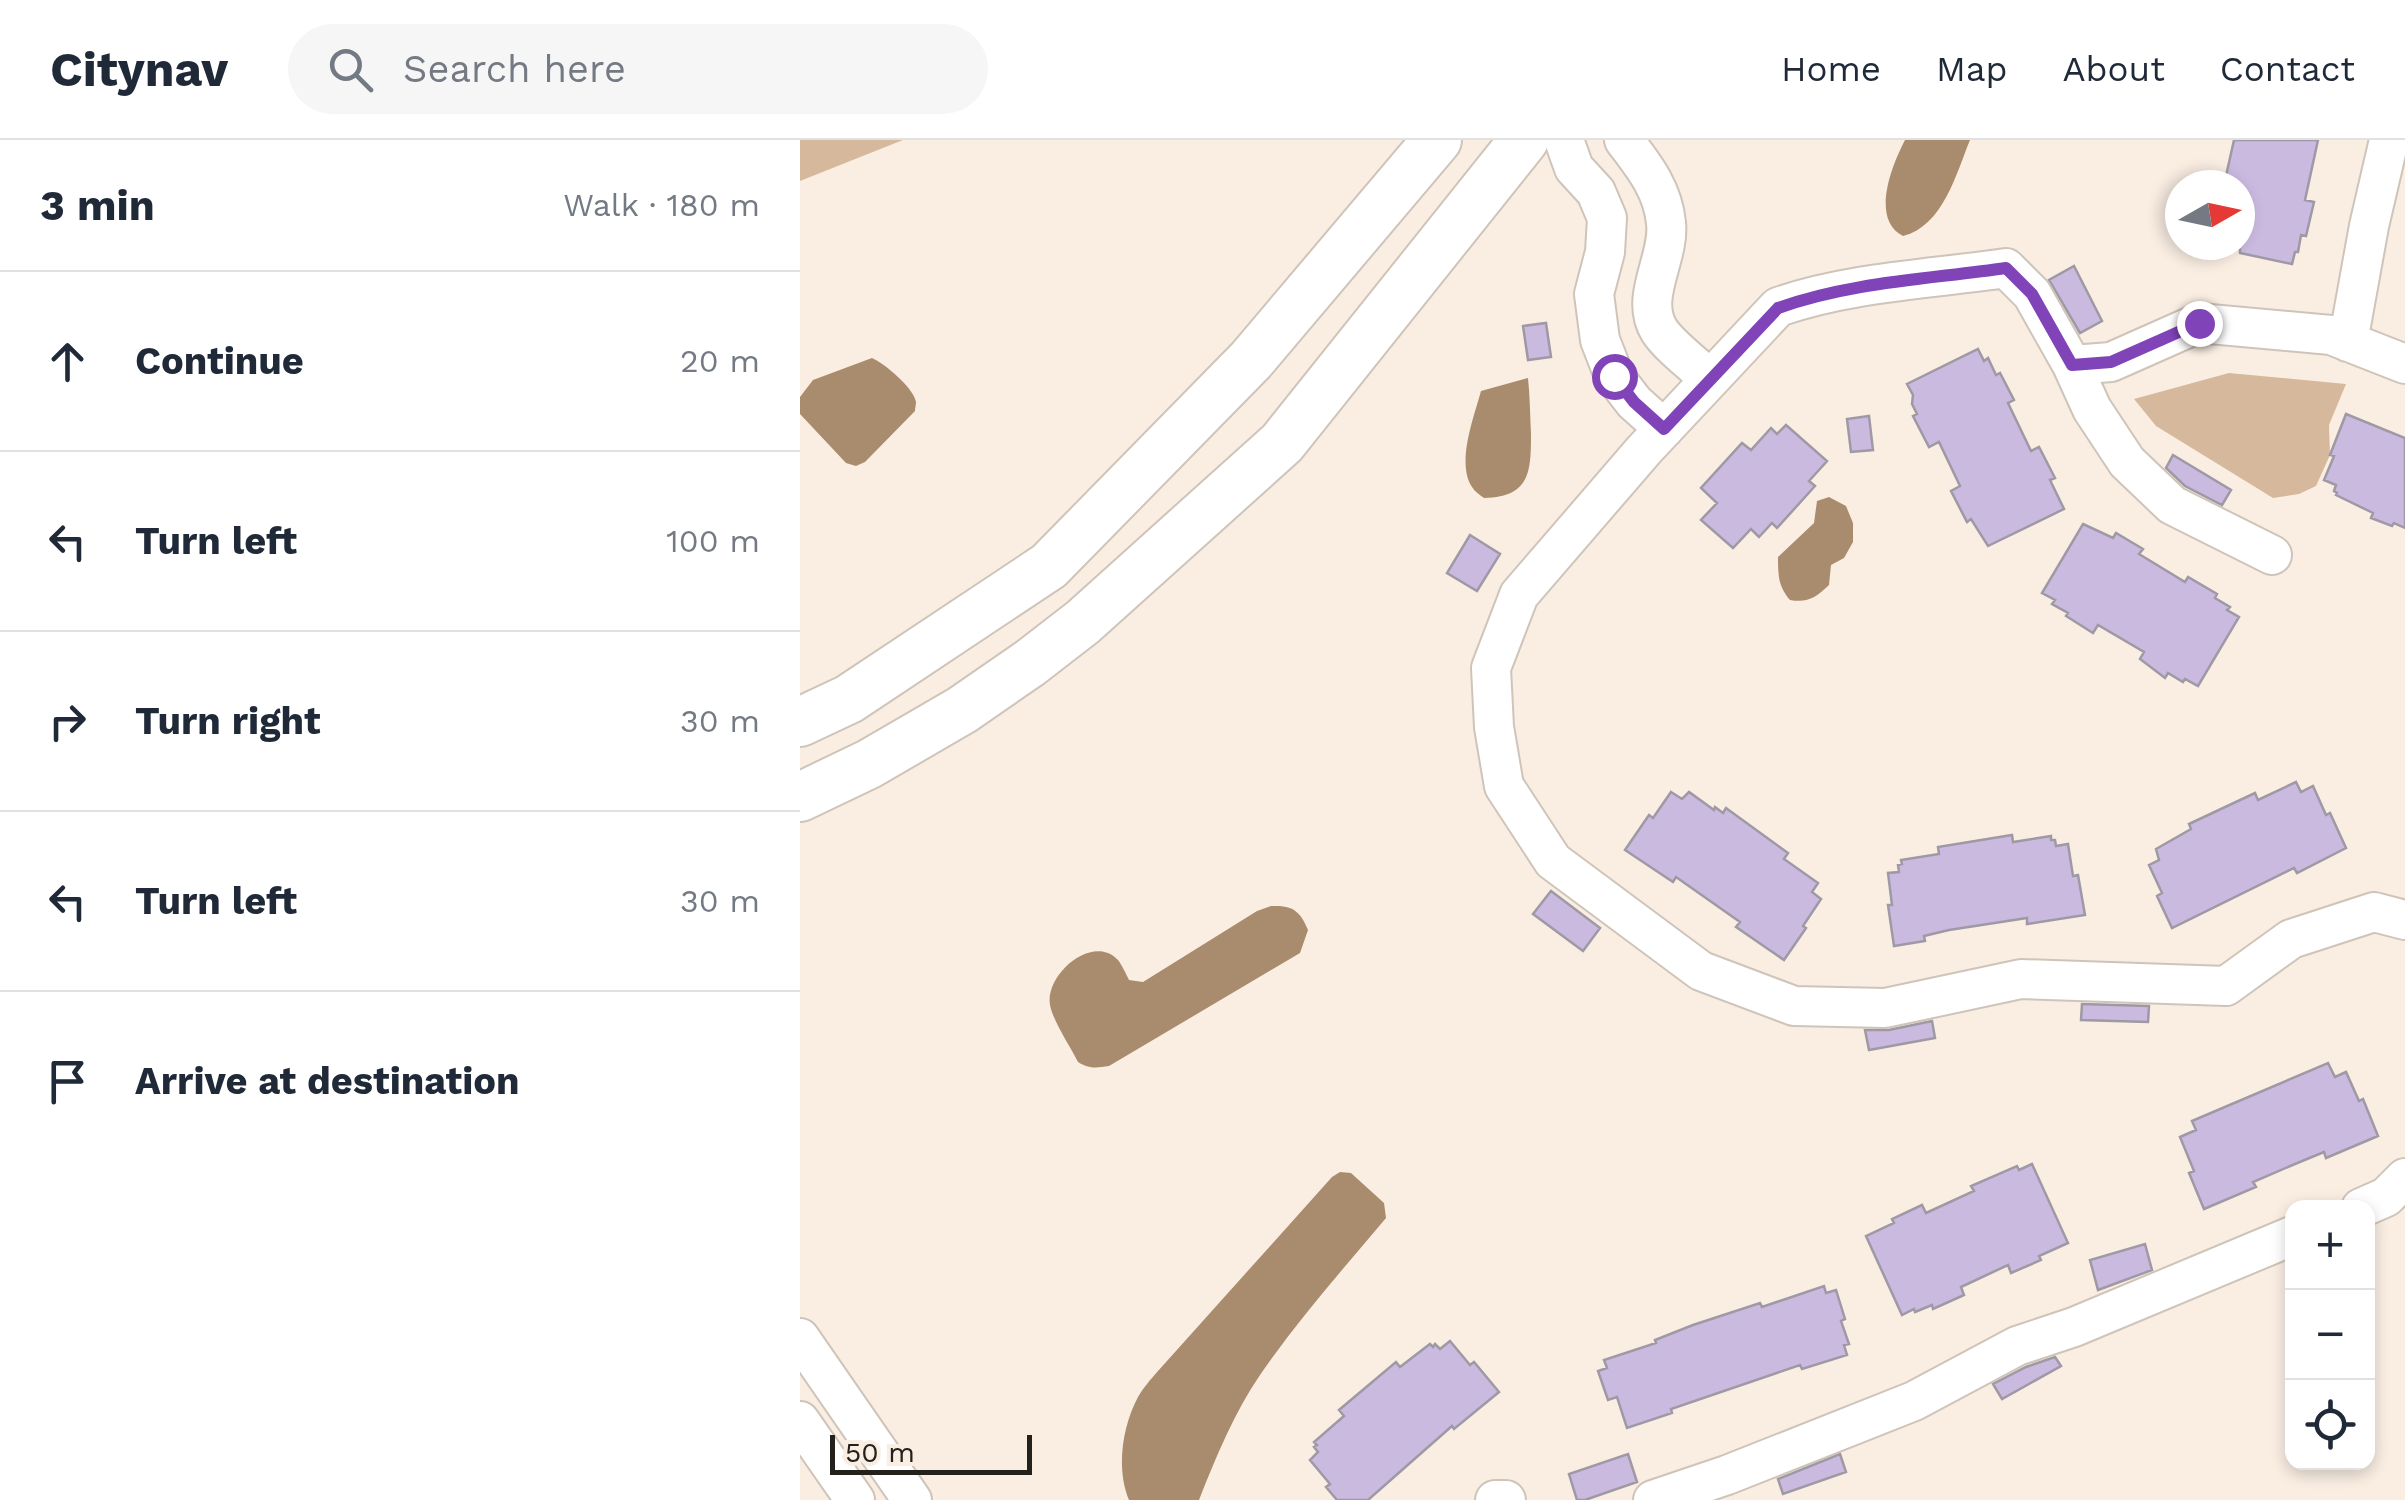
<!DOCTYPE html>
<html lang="en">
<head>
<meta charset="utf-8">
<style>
	:root { --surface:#fff; --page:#f6f6f7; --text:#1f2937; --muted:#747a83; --line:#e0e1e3 }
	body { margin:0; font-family:"Work Sans",sans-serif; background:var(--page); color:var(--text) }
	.controls { position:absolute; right:30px; bottom:30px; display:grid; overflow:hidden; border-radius:20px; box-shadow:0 5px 15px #0003 }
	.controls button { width:90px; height:90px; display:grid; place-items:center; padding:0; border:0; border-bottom:2px solid var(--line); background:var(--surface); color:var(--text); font:50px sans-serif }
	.compass { position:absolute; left:1365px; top:30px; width:90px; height:90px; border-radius:50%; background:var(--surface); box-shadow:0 5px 15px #0003; rotate:81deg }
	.scale { position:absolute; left:30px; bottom:25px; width:202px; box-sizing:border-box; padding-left:10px; border:5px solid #24201c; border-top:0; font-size:28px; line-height:35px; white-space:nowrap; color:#24201c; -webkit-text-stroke:8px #faeee3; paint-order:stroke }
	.stop { position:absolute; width:30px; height:30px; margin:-22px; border:8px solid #8043b8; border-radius:50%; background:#fff }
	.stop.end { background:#8043b8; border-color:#fff; box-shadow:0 2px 10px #0008 }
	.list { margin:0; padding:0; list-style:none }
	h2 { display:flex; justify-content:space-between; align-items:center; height:130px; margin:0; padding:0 40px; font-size:42px }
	h2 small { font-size:32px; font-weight:400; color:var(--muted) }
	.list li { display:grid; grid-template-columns:65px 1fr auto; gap:30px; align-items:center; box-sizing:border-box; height:180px; padding:0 40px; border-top:2px solid var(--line) }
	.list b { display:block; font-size:38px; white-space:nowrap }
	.list em { font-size:32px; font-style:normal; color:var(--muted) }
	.icon { flex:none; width:55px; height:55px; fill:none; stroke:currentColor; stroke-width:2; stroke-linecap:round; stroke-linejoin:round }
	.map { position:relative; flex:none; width:1605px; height:1360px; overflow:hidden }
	header { display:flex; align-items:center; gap:60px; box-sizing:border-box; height:140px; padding:0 50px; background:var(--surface); border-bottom:2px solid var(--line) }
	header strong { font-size:48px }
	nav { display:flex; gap:55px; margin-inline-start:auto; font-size:35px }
	.search { width:700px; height:90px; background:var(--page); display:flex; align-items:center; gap:25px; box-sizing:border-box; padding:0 35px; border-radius:55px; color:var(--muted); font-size:38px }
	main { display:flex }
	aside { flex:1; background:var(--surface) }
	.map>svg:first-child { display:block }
</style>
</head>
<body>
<header>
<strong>Citynav</strong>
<div class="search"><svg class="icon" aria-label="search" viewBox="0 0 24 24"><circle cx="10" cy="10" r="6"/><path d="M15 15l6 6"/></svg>Search here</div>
<nav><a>Home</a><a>Map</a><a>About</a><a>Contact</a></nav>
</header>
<main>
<aside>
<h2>3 min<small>Walk · 180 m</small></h2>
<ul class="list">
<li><svg class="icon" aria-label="ahead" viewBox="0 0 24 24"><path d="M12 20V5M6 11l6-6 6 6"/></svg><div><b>Continue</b></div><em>20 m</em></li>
<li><svg class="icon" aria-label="left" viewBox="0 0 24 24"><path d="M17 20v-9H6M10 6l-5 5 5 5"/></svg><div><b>Turn left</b></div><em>100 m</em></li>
<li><svg class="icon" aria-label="right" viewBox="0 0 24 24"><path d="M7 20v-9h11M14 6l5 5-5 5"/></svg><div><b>Turn right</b></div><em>30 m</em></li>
<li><svg class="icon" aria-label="left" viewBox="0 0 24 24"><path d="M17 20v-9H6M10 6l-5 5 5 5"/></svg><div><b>Turn left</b></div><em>30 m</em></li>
<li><svg class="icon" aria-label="arrive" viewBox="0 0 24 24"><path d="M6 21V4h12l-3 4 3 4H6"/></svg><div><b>Arrive at destination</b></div></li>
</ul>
</aside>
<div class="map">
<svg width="1605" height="1360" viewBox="0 0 1605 1360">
	<rect width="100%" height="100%" fill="#faeee3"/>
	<!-- green -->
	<path fill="#d6b99c" d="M 0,0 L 103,0 L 0,41 Z
		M 1429,233 L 1546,244 L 1529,285 L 1530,315 L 1516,346 L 1499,354 L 1473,358 L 1356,286 L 1334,259 Z"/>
	<!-- water -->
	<path fill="#a98c6d" d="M 1105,0 L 1170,0 C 1156,34 1143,86 1103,96 C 1070,79 1092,25 1105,0 Z
		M 72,218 C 84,223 114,248 116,262 C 116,265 115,268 115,271 L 65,322 L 56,326 L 46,323 L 0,274 L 0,257 L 13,240 Z
		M 728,238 C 730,257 730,275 731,294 C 731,332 730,357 684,358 C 680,355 675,352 672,347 C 656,323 674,277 681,251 Z
		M 1029,357 L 1046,366 L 1053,383 L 1053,402 L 1044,418 L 1031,425 L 1029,445 C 1015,458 1008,463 990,460 C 978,446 978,434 978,417 L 1014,383 L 1017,361 Z
		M 471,766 C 492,765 500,770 508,790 L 500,813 L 309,926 C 296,928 289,929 278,922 C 270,906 253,881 250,865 C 245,834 293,793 318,820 C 322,825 326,834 329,840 L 343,842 L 457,771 Z
		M 540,1032 L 551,1033 L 584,1063 L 586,1078 C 543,1129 498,1180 460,1235 C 434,1273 416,1317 399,1360 L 329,1360 C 316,1329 322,1287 338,1257 C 343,1248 351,1239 358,1231 L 532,1037 Z"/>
	<!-- building -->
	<path fill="#cbbae0" stroke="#9e99a5" stroke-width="2.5" d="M 1434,0 L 1518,0 L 1505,60 L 1514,62 L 1506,96 L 1501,95 L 1498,112 L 1495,112 L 1492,124 L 1440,113 L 1440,45 L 1424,45 Z
		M 1274,126 L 1302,181 L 1280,193 L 1249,140 Z
		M 746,183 L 751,217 L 728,220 L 723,186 Z
		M 1178,209 L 1184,221 L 1188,218 L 1196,235 L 1200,233 L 1214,260 L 1208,263 L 1231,311 L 1239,307 L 1255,338 L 1250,340 L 1264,369 L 1188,406 L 1171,379 L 1167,382 L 1151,351 L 1160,346 L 1139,302 L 1129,307 L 1113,276 L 1117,274 L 1112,264 L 1113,255 L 1107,244 Z
		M 1546,274 L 1605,298 L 1605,388 L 1594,383 L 1592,386 L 1571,378 L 1573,373 L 1536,355 L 1537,353 L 1534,351 L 1536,345 L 1524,340 L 1534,316 L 1530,315 Z
		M 1069,276 L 1073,310 L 1051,312 L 1047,279 Z
		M 986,285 L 1027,321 L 1009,341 L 1015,346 L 977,388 L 972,383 L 959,397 L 951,389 L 933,408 L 901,380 L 917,363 L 901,348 L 942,303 L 951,310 L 971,288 L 977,294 Z
		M 1373,315 L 1431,350 L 1422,365 L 1385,346 L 1366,328 Z
		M 1283,384 L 1313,398 L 1316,393 L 1343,409 L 1339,414 L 1385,442 L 1388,437 L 1417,454 L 1415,458 L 1430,467 L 1427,470 L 1439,477 L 1398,546 L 1385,539 L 1383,542 L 1368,533 L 1365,538 L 1340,519 L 1344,512 L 1298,485 L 1293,493 L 1266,476 L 1268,473 L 1252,464 L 1255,460 L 1242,453 Z
		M 670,395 L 700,414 L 677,451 L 647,433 Z
		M 1496,642 L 1501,652 L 1513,646 L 1526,675 L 1530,673 L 1546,708 L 1497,733 L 1494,728 L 1372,788 L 1357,756 L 1362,753 L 1349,725 L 1359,720 L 1356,709 L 1391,689 L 1389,684 L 1455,653 L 1458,660 Z
		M 871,652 L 882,659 L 889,652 L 914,670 L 915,667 L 923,673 L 926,668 L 988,713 L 984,719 L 1018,743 L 1012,752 L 1021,759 L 1003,786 L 1006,788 L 984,820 L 936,787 L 940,782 L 876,737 L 873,742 L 825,710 L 849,675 L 853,678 Z
		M 1212,695 L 1213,702 L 1251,696 L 1251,700 L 1255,700 L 1256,706 L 1268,704 L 1273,736 L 1278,735 L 1285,775 L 1227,784 L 1227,778 L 1149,790 L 1124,796 L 1125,801 L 1094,806 L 1088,765 L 1092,765 L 1088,733 L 1099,732 L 1098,725 L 1102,724 L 1101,720 L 1139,714 L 1138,707 Z
		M 751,751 L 800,788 L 783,811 L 733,774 Z
		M 1282,864 L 1349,866 L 1348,882 L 1281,880 Z
		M 1132,881 L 1135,898 L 1069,910 L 1065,890 L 1089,890 Z
		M 1528,923 L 1535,937 L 1546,932 L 1559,961 L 1563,959 L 1578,996 L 1526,1018 L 1524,1012 L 1495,1024 L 1453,1042 L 1456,1047 L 1404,1069 L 1389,1033 L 1394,1031 L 1380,997 L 1396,990 L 1392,981 Z
		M 1232,1024 L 1268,1103 L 1239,1116 L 1241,1120 L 1211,1133 L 1208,1125 L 1161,1147 L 1164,1155 L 1133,1169 L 1132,1165 L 1115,1172 L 1114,1169 L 1102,1175 L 1066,1096 L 1094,1083 L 1092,1079 L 1122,1065 L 1126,1073 L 1174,1051 L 1171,1046 L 1217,1026 L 1219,1030 Z
		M 1345,1104 L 1352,1130 L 1298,1150 L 1290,1120 Z
		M 1024,1146 L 1026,1153 L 1036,1150 L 1045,1179 L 1041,1181 L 1049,1204 L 1044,1205 L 1047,1215 L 1002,1229 L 1000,1225 L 871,1269 L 872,1273 L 827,1288 L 817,1257 L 808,1260 L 798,1231 L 807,1228 L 804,1220 L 856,1203 L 855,1200 L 893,1185 L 960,1163 L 962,1167 Z
		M 650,1201 L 670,1225 L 674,1222 L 699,1252 L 654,1289 L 652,1286 L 568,1360 L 537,1360 L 526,1347 L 530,1344 L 510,1320 L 518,1312 L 514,1307 L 517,1305 L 514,1302 L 544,1276 L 539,1270 L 596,1222 L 600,1227 L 630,1204 L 633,1207 L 635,1204 L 640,1209 Z
		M 1255,1217 L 1261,1226 L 1202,1259 L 1193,1244 L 1226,1227 Z
		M 828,1314 L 837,1342 L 785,1360 L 777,1360 L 769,1334 Z
		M 1040,1314 L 1046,1332 L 983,1354 L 978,1339 Z"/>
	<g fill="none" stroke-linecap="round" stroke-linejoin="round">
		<!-- minor casing -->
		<g stroke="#cfc4b9" stroke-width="42">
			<path id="minor" d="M 764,0 L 774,28 L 796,52 L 807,78 L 805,112 L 794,154 L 800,200 L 814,236 L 834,262 L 864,289
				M 824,0 C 843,25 863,49 866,83 C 870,118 839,157 859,190 C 868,205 897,227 910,239
				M 1548,202 L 1569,86 L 1589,0
				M 1272,225 L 1311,222 L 1399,183 L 1531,195 L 1605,224
				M 1472,415 L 1372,365 L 1327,322 L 1292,269 L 1272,225 L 1232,154 L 1206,128 C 1131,139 1050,142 978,167 L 844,310 L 719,455 L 691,528 L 694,587 L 704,646 L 753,721 L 901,831 L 994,866 L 1085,868 L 1221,839 L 1426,846 L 1491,799 L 1574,772 L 1605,780
				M 1561,1068 L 1586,1057 L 1605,1038
				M 0,1198 L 112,1360
				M 0,1281 L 55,1360
				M 695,1360 L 706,1360
				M 853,1360 L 927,1335 L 1114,1261 L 1217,1206 L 1274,1187 L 1492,1096"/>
		</g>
		<!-- major casing -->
		<g stroke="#cfc4b9" stroke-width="52">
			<path id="major" d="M 0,582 L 49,559 L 249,426 L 451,220 L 637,0
				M 0,657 L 69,624 L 162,570 L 230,523 L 283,482 L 482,303 L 724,0"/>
		</g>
		<!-- minor -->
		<use href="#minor" stroke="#fff" stroke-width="38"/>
		<!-- major -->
		<use href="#major" stroke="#fff" stroke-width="48"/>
	</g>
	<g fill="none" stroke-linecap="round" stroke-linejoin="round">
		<!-- route -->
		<path stroke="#8043b8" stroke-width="12" d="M 814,236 L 834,262 L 864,289 L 978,168 C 1050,142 1130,139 1206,128 L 1232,154 L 1272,225 L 1311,222 L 1399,183"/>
	</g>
</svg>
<div class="controls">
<button>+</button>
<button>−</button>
<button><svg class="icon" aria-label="locate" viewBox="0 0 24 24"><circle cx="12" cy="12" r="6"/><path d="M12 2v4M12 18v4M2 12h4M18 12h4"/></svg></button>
</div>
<svg class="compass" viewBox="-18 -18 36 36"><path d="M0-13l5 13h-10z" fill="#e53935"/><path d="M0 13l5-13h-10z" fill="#747a83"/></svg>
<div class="scale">50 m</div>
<div class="stop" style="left:814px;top:236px"></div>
<div class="stop end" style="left:1399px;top:183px"></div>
</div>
</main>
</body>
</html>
